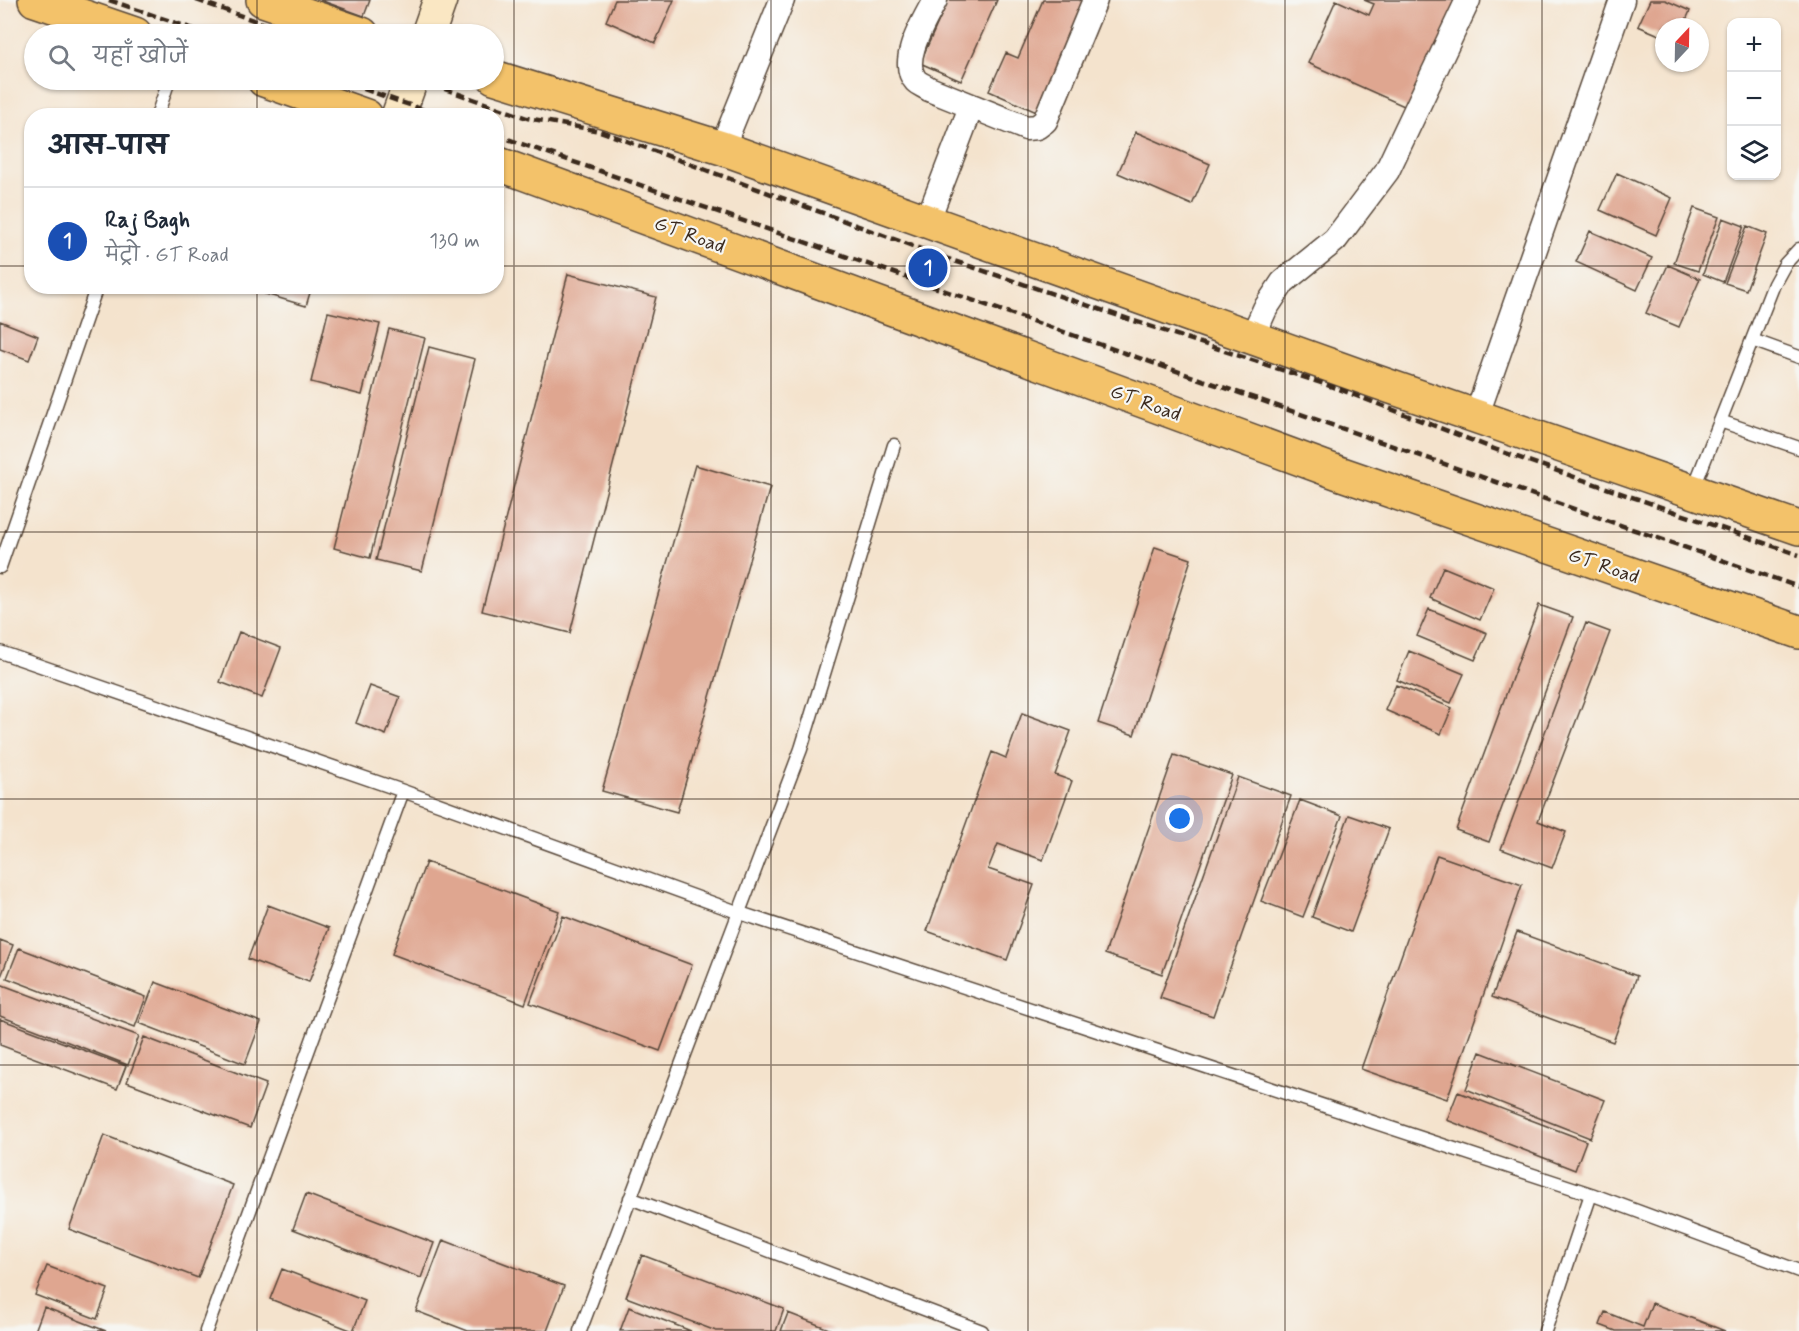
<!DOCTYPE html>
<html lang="hi">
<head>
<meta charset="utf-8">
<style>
	:root { --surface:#fff; --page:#f2f2f3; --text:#1f2937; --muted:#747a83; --line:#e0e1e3; --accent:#c8321e }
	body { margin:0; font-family:Mynerve,"Playpen Sans Deva",sans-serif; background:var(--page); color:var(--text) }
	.controls { position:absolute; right:18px; top:18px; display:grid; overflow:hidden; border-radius:12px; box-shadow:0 2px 4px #0004 }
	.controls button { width:54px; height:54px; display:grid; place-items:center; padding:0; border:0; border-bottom:2px solid var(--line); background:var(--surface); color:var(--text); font:30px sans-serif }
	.compass { position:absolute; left:1655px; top:18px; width:54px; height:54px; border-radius:50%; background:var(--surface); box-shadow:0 2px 4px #0004; rotate:22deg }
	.you { position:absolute; left:1180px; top:819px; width:21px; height:21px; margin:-15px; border:4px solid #fff; border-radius:50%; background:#1a73e8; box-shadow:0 0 0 9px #1a73e833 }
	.badge { display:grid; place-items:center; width:39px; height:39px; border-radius:50%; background:var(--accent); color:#fff; font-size:20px; font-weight:700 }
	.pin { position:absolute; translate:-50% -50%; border:3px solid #fff; box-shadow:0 2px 6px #0006 }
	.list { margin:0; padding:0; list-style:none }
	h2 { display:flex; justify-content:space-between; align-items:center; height:78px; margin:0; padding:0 24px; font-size:26px }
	h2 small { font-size:20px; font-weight:400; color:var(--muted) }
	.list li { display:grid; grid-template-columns:39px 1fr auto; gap:18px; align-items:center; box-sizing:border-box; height:108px; padding:0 24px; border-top:2px solid var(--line) }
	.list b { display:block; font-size:22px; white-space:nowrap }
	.list p { margin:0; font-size:20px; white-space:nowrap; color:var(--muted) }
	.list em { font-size:20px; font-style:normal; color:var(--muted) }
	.icon { flex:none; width:33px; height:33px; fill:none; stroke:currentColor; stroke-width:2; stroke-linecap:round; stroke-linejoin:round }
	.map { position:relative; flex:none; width:1799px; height:1331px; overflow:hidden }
	.search { position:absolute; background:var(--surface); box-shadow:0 2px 4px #0004; left:24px; top:24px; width:480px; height:66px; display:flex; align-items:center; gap:15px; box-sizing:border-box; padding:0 21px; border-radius:33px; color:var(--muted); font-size:22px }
	.panel { position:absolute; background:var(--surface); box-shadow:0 2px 4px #0004; left:24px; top:108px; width:480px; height:186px; border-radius:24px }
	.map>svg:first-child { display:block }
</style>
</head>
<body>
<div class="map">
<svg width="1799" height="1331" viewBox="0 0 1799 1331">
	<rect width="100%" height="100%" fill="#f6f6f2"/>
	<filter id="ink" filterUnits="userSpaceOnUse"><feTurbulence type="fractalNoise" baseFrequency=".0167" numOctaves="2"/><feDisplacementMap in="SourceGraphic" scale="12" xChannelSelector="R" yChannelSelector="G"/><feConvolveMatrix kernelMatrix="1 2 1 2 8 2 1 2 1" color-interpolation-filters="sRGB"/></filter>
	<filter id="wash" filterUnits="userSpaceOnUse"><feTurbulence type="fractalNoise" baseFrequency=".008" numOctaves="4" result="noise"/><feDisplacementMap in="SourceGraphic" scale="24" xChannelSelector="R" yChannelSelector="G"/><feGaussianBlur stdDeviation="1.35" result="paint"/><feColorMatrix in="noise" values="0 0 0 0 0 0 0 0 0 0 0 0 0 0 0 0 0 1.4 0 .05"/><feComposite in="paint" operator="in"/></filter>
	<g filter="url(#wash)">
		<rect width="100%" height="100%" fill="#f4e3cd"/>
		<g id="blocks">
			<!-- building -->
			<path fill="#dfa690" d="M 320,0 L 370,0 L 364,16 Z
				M 615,0 L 674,0 L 655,43 L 606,21 Z
				M 948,0 L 997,0 L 961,81 L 920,63 Z
				M 1043,0 L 1091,0 L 1041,114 L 989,91 L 1006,53 L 1018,58 Z
				M 1336,0 L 1369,15 L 1374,4 L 1364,0 L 1462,0 L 1413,110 L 1308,63 Z
				M 1650,0 L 1665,0 L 1690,11 L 1683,27 L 1664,27 L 1664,37 L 1638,26 Z
				M 1136,132 L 1210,164 L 1192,205 L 1118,173 Z
				M 1617,173 L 1672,198 L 1656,235 L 1600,210 Z
				M 1694,208 L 1719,217 L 1698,271 L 1674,263 Z
				M 1723,218 L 1744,226 L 1723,282 L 1703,274 Z
				M 1747,226 L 1767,234 L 1746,290 L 1725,283 Z
				M 1590,231 L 1652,258 L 1637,290 L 1576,262 Z
				M 1668,265 L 1700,279 L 1679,327 L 1646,313 Z
				M 568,274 L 656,297 L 570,633 L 482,611 Z
				M 253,286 L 312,286 L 306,306 L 252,290 Z
				M 328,312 L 380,324 L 362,395 L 311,382 Z
				M 0,321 L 38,336 L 29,360 L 0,349 Z
				M 389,329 L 425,338 L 370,558 L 334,548 Z
				M 429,347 L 475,359 L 422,571 L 376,560 Z
				M 695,465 L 770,487 L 677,812 L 602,791 Z
				M 1155,547 L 1191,559 L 1134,735 L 1098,723 Z
				M 1443,567 L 1494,588 L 1480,620 L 1430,598 Z
				M 1539,605 L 1573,617 L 1489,842 L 1456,830 Z
				M 1429,609 L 1487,633 L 1475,660 L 1417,636 Z
				M 1586,623 L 1610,632 L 1538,821 L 1566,832 L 1552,868 L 1501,849 Z
				M 239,632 L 281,648 L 262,698 L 220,682 Z
				M 1409,651 L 1464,674 L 1451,703 L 1397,680 Z
				M 1396,685 L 1452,708 L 1441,734 L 1385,710 Z
				M 370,686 L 400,697 L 386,735 L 356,723 Z
				M 1022,713 L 1071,731 L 1055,775 L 1072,781 L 1043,860 L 998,844 L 988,869 L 1034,885 L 1007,960 L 927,931 L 992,752 L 1006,758 Z
				M 1174,755 L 1232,775 L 1162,974 L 1105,954 Z
				M 1238,777 L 1291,796 L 1213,1016 L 1160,998 Z
				M 1300,800 L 1342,816 L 1303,917 L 1261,901 Z
				M 1349,815 L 1389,829 L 1351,932 L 1312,917 Z
				M 1437,855 L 1522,885 L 1447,1099 L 1361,1069 Z
				M 426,862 L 559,911 L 525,1004 L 392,954 Z
				M 268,905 L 329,928 L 309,982 L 248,959 Z
				M 563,916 L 692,965 L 660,1051 L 530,1003 Z
				M 1517,932 L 1637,976 L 1613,1042 L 1492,997 Z
				M 0,940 L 13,945 L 0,979 Z
				M 19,948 L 146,997 L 135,1027 L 7,978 Z
				M 155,982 L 261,1022 L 245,1064 L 139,1023 Z
				M 0,984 L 139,1036 L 128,1065 L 0,1016 Z
				M 0,1019 L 126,1066 L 117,1089 L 0,1045 Z
				M 144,1037 L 266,1084 L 250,1128 L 127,1082 Z
				M 1480,1052 L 1605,1100 L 1590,1138 L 1466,1089 Z
				M 1458,1092 L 1586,1141 L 1575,1170 L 1447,1120 Z
				M 104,1135 L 233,1185 L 198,1278 L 69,1229 Z
				M 306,1194 L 434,1243 L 421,1278 L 293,1229 Z
				M 443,1240 L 564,1286 L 547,1331 L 468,1331 L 416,1311 Z
				M 642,1255 L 784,1309 L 776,1331 L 716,1331 L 626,1297 Z
				M 47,1266 L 108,1289 L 97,1319 L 35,1295 Z
				M 282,1269 L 365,1301 L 353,1331 L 270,1299 Z
				M 1652,1303 L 1725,1331 L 1616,1331 L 1600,1325 L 1605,1312 L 1643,1327 Z
				M 44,1307 L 106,1331 L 35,1331 Z
				M 629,1307 L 691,1331 L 620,1331 Z
				M 788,1313 L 834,1331 L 781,1331 Z"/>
		</g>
	</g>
	<g filter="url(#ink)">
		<use href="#blocks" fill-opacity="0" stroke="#574638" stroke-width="1.5"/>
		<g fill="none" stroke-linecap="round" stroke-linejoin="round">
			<!-- lane casing -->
			<g stroke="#574638" stroke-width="15">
				<path id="lane" d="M 157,116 L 169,80
					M 1752,340 L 1799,357
					M 1720,421 L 1799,448
					M 1693,490 L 1774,284 L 1785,264 L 1799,249
					M 0,567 L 97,286
					M 0,652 L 403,791 L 740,913 L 1591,1194 L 1799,1271
					M 630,1198 L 982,1331
					M 206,1331 L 403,791
					M 580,1331 L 801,749 L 894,445
					M 1545,1331 L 1591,1194"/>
			</g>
			<!-- street casing -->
			<g stroke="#574638" stroke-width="27">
				<path id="street" d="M 935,0 C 925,20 898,61 916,81 C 919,84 925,86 929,89 L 1026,128 L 1037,127 L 1045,121 L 1095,0
					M 722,148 L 782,0
					M 927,222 L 971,107
					M 1252,338 L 1265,309 L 1283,282 L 1335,240 L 1387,171 L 1468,0
					M 1476,417 L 1622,0"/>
			</g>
			<!-- secondary casing -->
			<g stroke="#574638" stroke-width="36">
				<path id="secondary" d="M 428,34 L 440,0
					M 398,116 L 411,80"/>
			</g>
			<!-- highway casing -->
			<g stroke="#574638" stroke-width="36">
				<path id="highway" d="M 35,0 L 135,34
					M 263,0 L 362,34
					M 494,77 L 722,148 L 1374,381 L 1799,528
					M 264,80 L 366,116
					M 496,163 L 1339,473 L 1799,632"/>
			</g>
			<!-- lane -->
			<use href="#lane" stroke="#fff" stroke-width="12"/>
			<!-- street -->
			<use href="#street" stroke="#fff" stroke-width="24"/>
			<!-- secondary -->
			<use href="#secondary" stroke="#fae7c3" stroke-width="33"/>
			<!-- highway -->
			<use href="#highway" stroke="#f3c26a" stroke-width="33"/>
			<!-- rail -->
			<path stroke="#3b2a1e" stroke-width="4.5" stroke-dasharray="9 4.5" stroke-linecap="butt" d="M 109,0 L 208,34
				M 196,0 L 293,34
				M 338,80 L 441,116
				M 419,80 L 527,118 L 600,131 L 948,259 L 1339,389 L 1497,450 L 1799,555
				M 496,135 L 1799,587"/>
		</g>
	</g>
	<!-- grid -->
	<path fill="none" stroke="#3b2a1e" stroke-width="1.5" stroke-opacity="0.55" d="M 257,0 L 257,34M 514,0 L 514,1331M 771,0 L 771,1331M 1028,0 L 1028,1331M 1285,0 L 1285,1331M 1542,0 L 1542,1331M 257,80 L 257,116M 0,266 L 32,266M 496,266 L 1799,266M 257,286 L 257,1331M 0,532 L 1799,532M 0,799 L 1799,799M 0,1065 L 1799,1065"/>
	<g text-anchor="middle" stroke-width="4.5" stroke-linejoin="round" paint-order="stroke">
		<!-- street labels -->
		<g font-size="20" fill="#3b2a1e" stroke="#f6f6f2">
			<text transform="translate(690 234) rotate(20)" y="7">GT Road</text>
			<text transform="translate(1146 402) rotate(20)" y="7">GT Road</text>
			<text transform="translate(1604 565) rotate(19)" y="7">GT Road</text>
		</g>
	</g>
</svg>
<div class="controls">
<button>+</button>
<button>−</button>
<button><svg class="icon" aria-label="layers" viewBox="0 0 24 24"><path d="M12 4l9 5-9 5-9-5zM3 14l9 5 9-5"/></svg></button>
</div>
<svg class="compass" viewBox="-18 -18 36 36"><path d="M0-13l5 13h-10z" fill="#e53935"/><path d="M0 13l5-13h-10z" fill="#747a83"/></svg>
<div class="you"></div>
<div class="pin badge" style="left:928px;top:268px;background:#1a4fb4">1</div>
<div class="search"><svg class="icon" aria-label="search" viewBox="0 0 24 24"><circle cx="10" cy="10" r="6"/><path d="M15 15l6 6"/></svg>यहाँ खोजें</div>
<section class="panel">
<h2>आस-पास<small></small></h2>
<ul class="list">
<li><span class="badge" style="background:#1a4fb4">1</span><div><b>Raj Bagh</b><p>मेट्रो · GT Road</p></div><em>130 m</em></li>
</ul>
</section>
</div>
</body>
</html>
